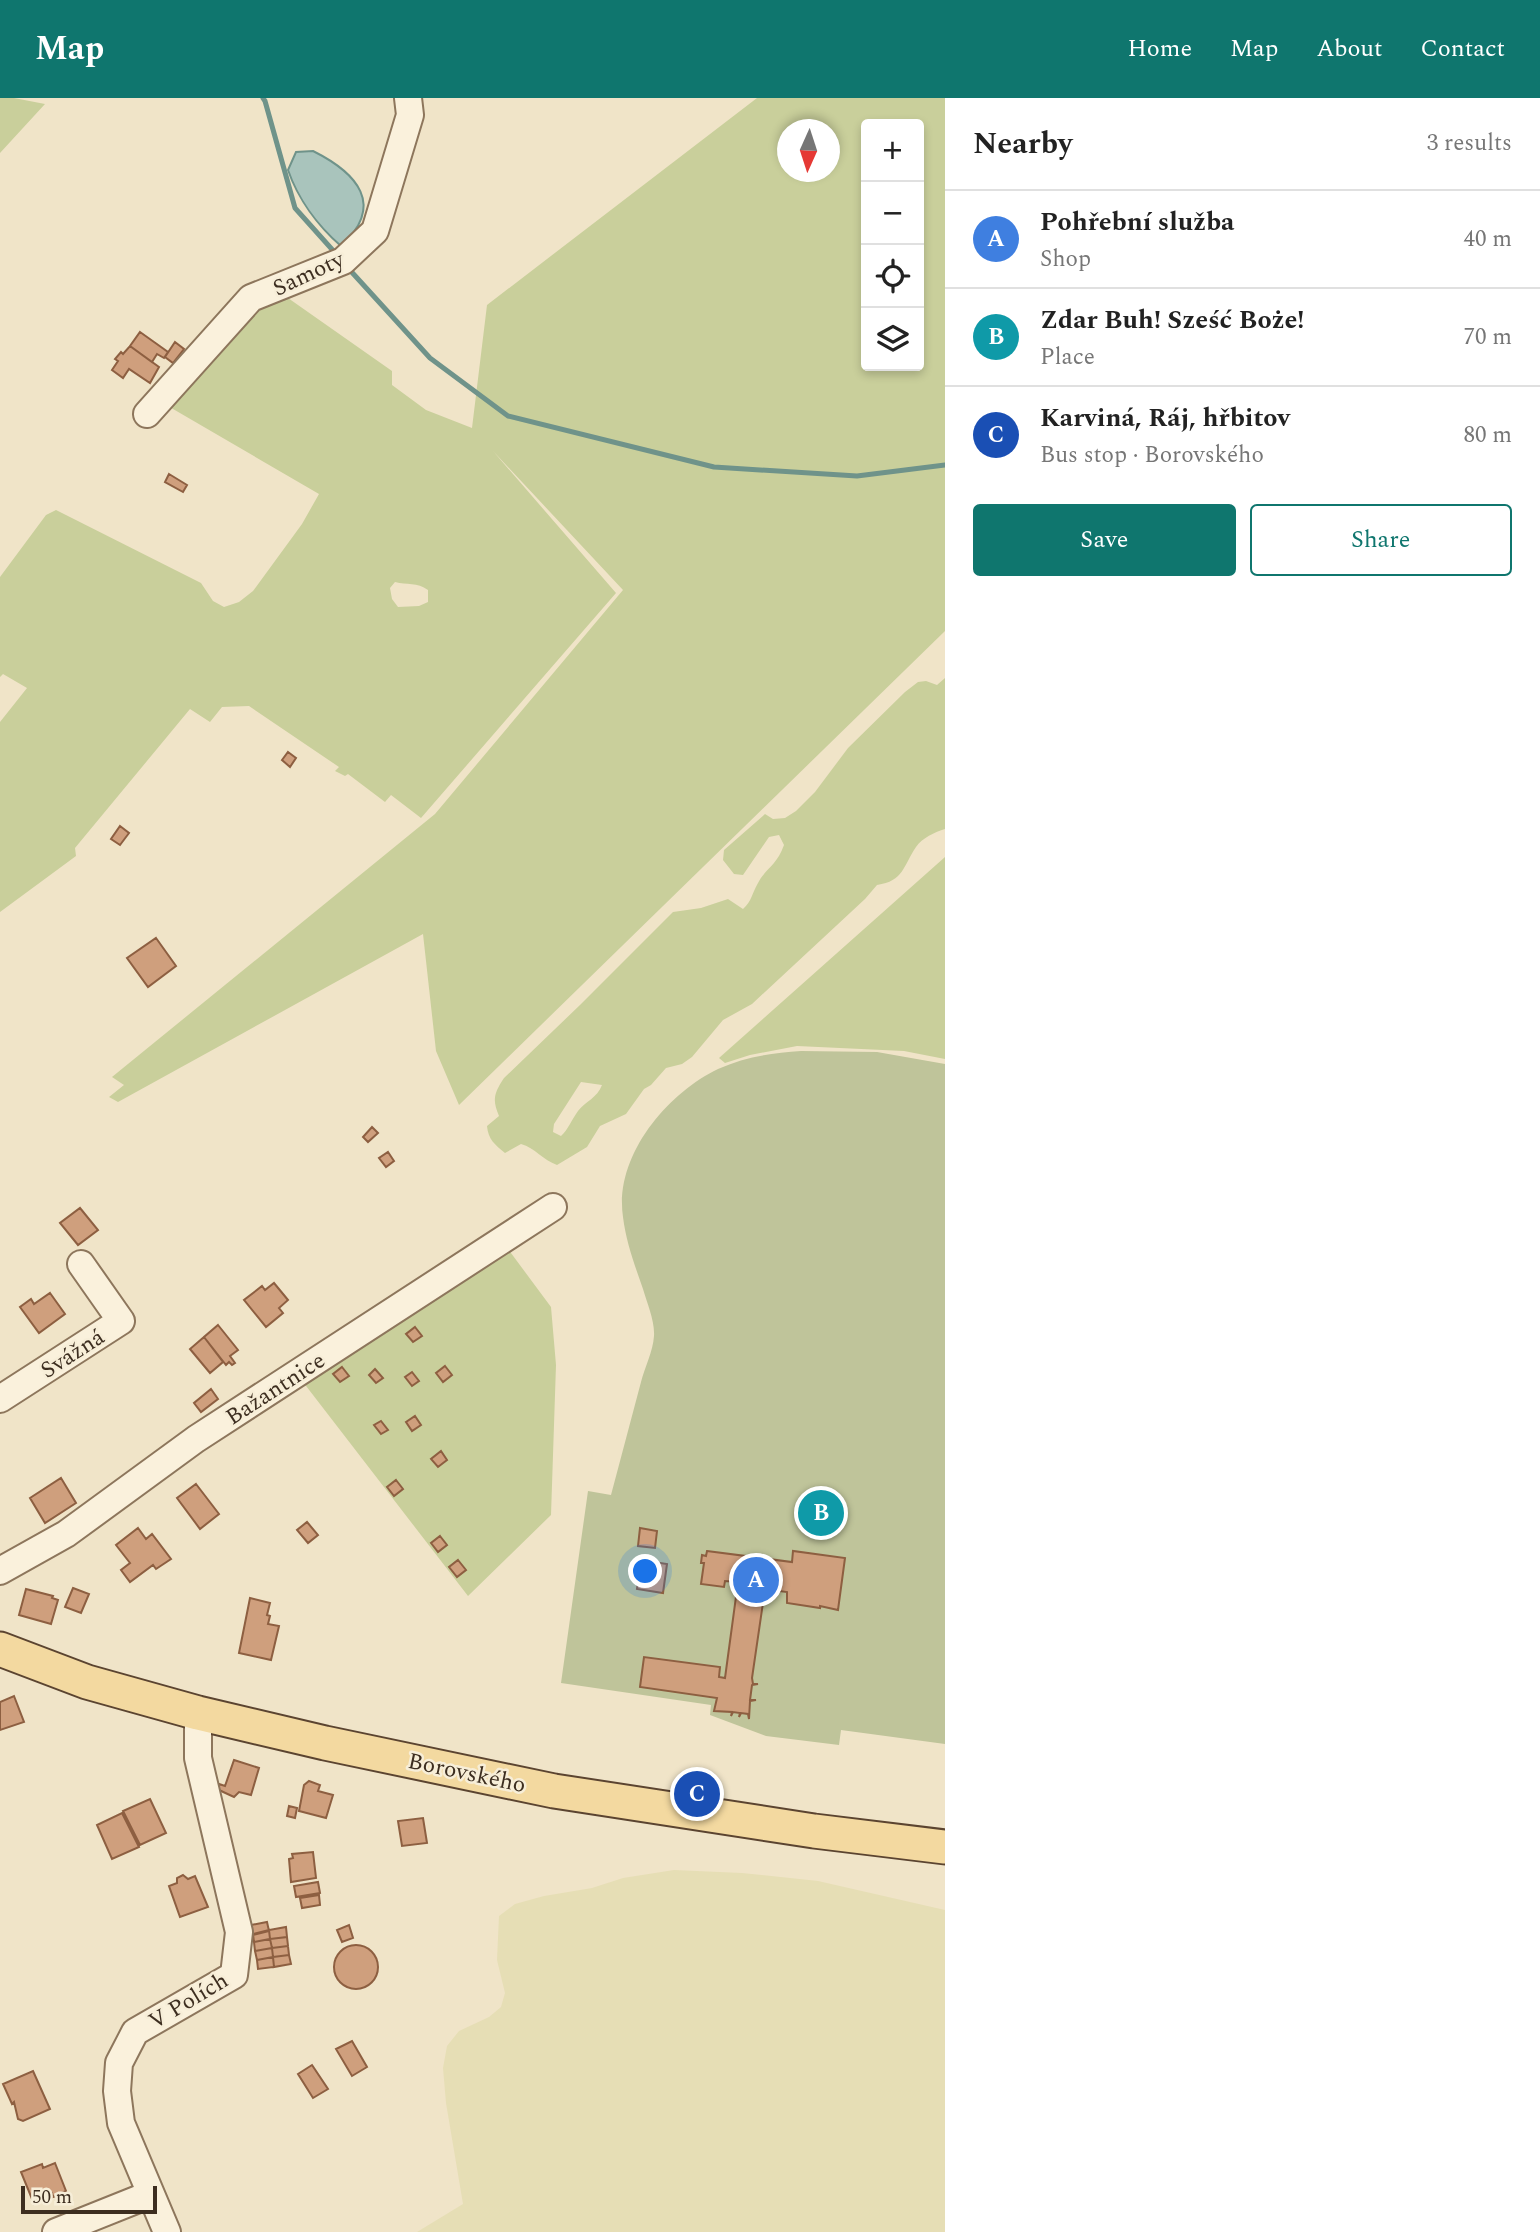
<!DOCTYPE html>
<html lang="en">
<head>
<meta charset="utf-8">
<style>
	:root { --surface:#fff; --page:#f2f2f2; --text:#222; --muted:#767676; --line:#e0e0e0; --accent:#0f766e }
	body { margin:0; font-family:Spectral,serif; background:var(--page); color:var(--text) }
	.controls { position:absolute; right:21px; top:21px; display:grid; overflow:hidden; border-radius:7px; box-shadow:0 4px 10px #0003 }
	.controls button { width:63px; height:63px; display:grid; place-items:center; padding:0; border:0; border-bottom:2px solid var(--line); background:var(--surface); color:var(--text); font:35px sans-serif }
	.compass { position:absolute; left:777px; top:21px; width:63px; height:63px; border-radius:50%; background:var(--surface); box-shadow:0 4px 10px #0003; rotate:183deg }
	.scale { position:absolute; left:21px; bottom:18px; width:136px; box-sizing:border-box; padding-left:7px; border:4px solid #3d2e20; border-top:0; font-size:19px; line-height:24px; white-space:nowrap; color:#3d2e20; -webkit-text-stroke:5px #f7eed8; paint-order:stroke }
	.you { position:absolute; left:646px; top:1474px; width:24px; height:24px; margin:-18px; border:5px solid #fff; border-radius:50%; background:#1a73e8; box-shadow:0 0 0 10px #1a73e833 }
	.badge { display:grid; place-items:center; width:46px; height:46px; border-radius:50%; background:var(--accent); color:#fff; font-size:23px; font-weight:700 }
	.pin { position:absolute; translate:-50% -50%; border:4px solid #fff; box-shadow:0 2px 7px #0006 }
	.list { margin:0; padding:0; list-style:none }
	h2 { display:flex; justify-content:space-between; align-items:center; height:91px; margin:0; padding:0 28px; font-size:30px }
	h2 small { font-size:23px; font-weight:400; color:var(--muted) }
	.list li { display:grid; grid-template-columns:46px 1fr auto; gap:21px; align-items:center; box-sizing:border-box; height:98px; padding:0 28px; border-top:2px solid var(--line) }
	.list b { display:block; font-size:26px; white-space:nowrap }
	.list p { margin:0; font-size:23px; white-space:nowrap; color:var(--muted) }
	.list em { font-size:23px; font-style:normal; color:var(--muted) }
	.actions { display:flex; gap:14px; padding:21px 28px }
	.actions a { flex:1; padding:16px 0; border:2px solid var(--accent); border-radius:7px; text-align:center; font-size:24px; color:var(--accent) }
	.actions .main { background:var(--accent); color:#fff }
	.icon { flex:none; width:38px; height:38px; fill:none; stroke:currentColor; stroke-width:2; stroke-linecap:round; stroke-linejoin:round }
	.map { position:relative; flex:none; width:945px; height:2134px; overflow:hidden }
	header { display:flex; align-items:center; gap:42px; box-sizing:border-box; height:98px; padding:0 35px; background:var(--accent); color:#fff }
	header strong { font-size:33px }
	nav { display:flex; gap:38px; margin-inline-start:auto; font-size:24px }
	main { display:flex }
	aside { flex:1; background:var(--surface) }
	.map>svg:first-child { display:block }
</style>
</head>
<body>
<header>
<strong>Map</strong>
<nav><a>Home</a><a>Map</a><a>About</a><a>Contact</a></nav>
</header>
<main>
<div class="map">
<svg width="945" height="2134" viewBox="0 0 945 2134">
	<rect width="100%" height="100%" fill="#f0e4c8"/>
	<!-- farmland -->
	<path fill="#e6deb5" d="M 674,1772 L 742,1775 L 818,1783 L 945,1812 L 945,2134 L 417,2134 L 463,2106 L 446,2005 L 443,1970 L 447,1948 L 459,1933 L 489,1919 L 501,1909 L 505,1895 L 497,1862 L 499,1818 L 515,1806 L 544,1798 L 592,1790 L 623,1780 Z"/>
	<!-- green -->
	<path fill="#c9cf9b" fill-rule="evenodd" d="M 0,0 L 14,0 L 45,6 L 0,55 Z
		M 757,0 L 945,0 L 945,533 L 459,1007 L 436,953 L 423,836 L 118,1004 L 109,999 L 124,987 L 112,979 L 435,716 L 623,492 L 493,353 L 616,495 L 421,720 L 391,697 L 385,704 L 348,676 L 345,678 L 335,673 L 339,669 L 249,608 L 222,609 L 210,624 L 190,611 L 75,750 L 76,758 L 0,814 L 0,624 L 27,590 L 3,576 L 0,579 L 0,479 L 46,417 L 56,412 L 201,485 L 213,503 L 224,509 L 239,504 L 253,493 L 302,426 L 319,396 L 161,304 L 257,200 L 288,200 L 392,273 L 392,287 L 426,312 L 472,330 L 487,207 ZM 866,26 L 919,26 L 919,268 L 866,268 ZM 788,32 L 830,32 L 830,74 L 788,74 ZM 395,484 C 407,487 417,484 428,492 L 428,504 L 419,508 L 398,509 L 392,501 L 390,490 Z
		M 945,580 L 945,731 C 935,734 922,740 916,749 C 903,768 904,783 877,787 L 865,801 L 752,906 L 723,922 L 692,959 L 682,966 L 666,970 L 651,987 L 644,991 L 626,1016 L 600,1028 L 587,1049 L 557,1067 C 543,1062 535,1050 521,1046 L 505,1055 C 495,1047 488,1041 487,1028 L 499,1018 C 492,1002 494,995 504,980 L 580,907 L 673,814 L 701,810 L 728,801 L 743,811 C 752,803 752,795 758,785 C 766,770 777,767 784,747 L 779,737 L 769,739 L 743,777 L 734,776 L 723,762 L 724,752 L 765,716 L 773,721 L 785,720 L 796,713 L 815,694 L 848,650 L 905,594 L 918,584 L 926,583 L 937,587 ZM 581,984 L 602,987 C 597,1000 586,1003 578,1013 C 572,1021 568,1032 561,1038 L 553,1034 L 554,1026 Z
		M 945,759 L 945,961 L 904,953 L 797,948 L 750,957 L 725,965 L 719,960 Z
		M 508,1151 L 551,1209 L 556,1267 L 551,1417 L 468,1498 L 303,1284 Z"/>
	<!-- cemetery -->
	<path fill="#bfc49a" d="M 801,953 L 877,954 L 945,966 L 945,1646 L 841,1632 L 839,1647 L 766,1638 L 710,1617 L 711,1607 L 561,1585 L 588,1393 L 611,1397 C 621,1359 631,1322 641,1284 C 645,1269 653,1253 654,1238 C 655,1223 647,1205 643,1191 C 635,1168 626,1144 623,1119 C 614,1059 666,996 718,971 C 745,959 772,955 801,953 Z"/>
	<!-- water -->
	<path fill="#a9c4bc" stroke="#6f938a" stroke-width="2" d="M 313,53 C 357,75 386,107 341,148 C 318,128 298,101 288,72 L 296,54 Z"/>
	<g fill="none" stroke-linecap="round" stroke-linejoin="round">
		<!-- stream -->
		<path stroke="#6f938a" stroke-width="5" d="M 263,0 L 265,3 L 295,110 L 337,157
			M 348,170 L 430,260 L 508,318 L 714,369 L 857,378 L 945,367"/>
	</g>
	<!-- building -->
	<path fill="#cf9f7d" stroke="#8d5f41" stroke-width="2" d="M 140,234 L 168,254 L 164,260 L 157,256 L 152,264 L 130,248 Z
		M 175,244 L 184,251 L 173,265 L 165,259 Z
		M 130,248 L 159,269 L 150,285 L 129,271 L 123,280 L 112,272 L 118,263 L 115,261 L 121,254 L 123,256 Z
		M 169,376 L 187,387 L 183,394 L 165,384 Z
		M 288,654 L 296,660 L 290,669 L 282,662 Z
		M 120,728 L 129,735 L 120,747 L 111,741 Z
		M 156,840 L 176,868 L 148,889 L 127,860 Z
		M 372,1029 L 378,1035 L 368,1044 L 363,1039 Z
		M 388,1054 L 394,1063 L 386,1069 L 379,1060 Z
		M 80,1110 L 98,1132 L 78,1147 L 60,1125 Z
		M 274,1185 L 288,1202 L 279,1210 L 283,1215 L 266,1229 L 244,1202 L 262,1188 L 265,1192 Z
		M 50,1195 L 65,1216 L 39,1235 L 20,1209 L 31,1201 L 34,1206 Z
		M 218,1227 L 238,1252 L 230,1258 L 235,1265 L 232,1267 L 229,1264 L 226,1267 L 204,1239 Z
		M 415,1229 L 422,1238 L 413,1244 L 406,1236 Z
		M 204,1239 L 223,1264 L 210,1275 L 190,1251 Z
		M 445,1268 L 452,1277 L 443,1284 L 436,1275 Z
		M 342,1269 L 349,1278 L 340,1284 L 333,1276 Z
		M 375,1271 L 383,1280 L 376,1285 L 369,1277 Z
		M 412,1274 L 419,1283 L 412,1288 L 405,1279 Z
		M 211,1291 L 218,1301 L 201,1314 L 194,1305 Z
		M 415,1318 L 421,1327 L 412,1333 L 406,1324 Z
		M 381,1323 L 388,1332 L 381,1336 L 374,1327 Z
		M 441,1353 L 447,1362 L 438,1369 L 431,1361 Z
		M 61,1380 L 76,1405 L 45,1425 L 30,1400 Z
		M 396,1382 L 403,1391 L 394,1398 L 387,1389 Z
		M 196,1386 L 219,1416 L 200,1431 L 177,1400 Z
		M 307,1424 L 318,1437 L 308,1445 L 297,1432 Z
		M 138,1430 L 146,1441 L 152,1436 L 171,1461 L 156,1471 L 153,1467 L 130,1484 L 121,1472 L 130,1465 L 116,1447 Z
		M 640,1430 L 657,1433 L 655,1450 L 638,1448 Z
		M 440,1438 L 447,1447 L 438,1454 L 431,1445 Z
		M 707,1453 L 792,1464 L 793,1453 L 845,1460 L 838,1512 L 820,1508 L 820,1510 L 787,1505 L 787,1494 L 765,1491 L 752,1580 L 753,1586 L 758,1586 L 752,1587 L 750,1602 L 756,1602 L 750,1603 L 749,1621 L 748,1616 L 741,1615 L 739,1619 L 740,1615 L 733,1614 L 731,1618 L 732,1614 L 714,1613 L 717,1600 L 640,1589 L 644,1559 L 720,1569 L 719,1579 L 725,1580 L 738,1484 L 725,1483 L 724,1489 L 701,1486 L 704,1465 L 701,1465 L 702,1457 L 706,1458 Z
		M 458,1462 L 466,1472 L 457,1479 L 449,1469 Z
		M 641,1462 L 667,1466 L 663,1495 L 637,1491 Z
		M 73,1490 L 89,1496 L 81,1515 L 65,1509 Z
		M 26,1491 L 53,1498 L 52,1500 L 58,1502 L 51,1526 L 19,1517 Z
		M 250,1500 L 270,1505 L 267,1517 L 270,1518 L 268,1526 L 279,1528 L 271,1562 L 239,1555 Z
		M 14,1598 L 24,1624 L 0,1632 L 0,1604 Z
		M 234,1662 L 259,1670 L 251,1697 L 239,1694 L 234,1699 L 219,1692 L 219,1686 L 225,1688 Z
		M 309,1683 L 320,1687 L 318,1693 L 333,1697 L 326,1720 L 299,1713 L 304,1687 Z
		M 150,1701 L 166,1735 L 140,1747 L 123,1713 Z
		M 289,1708 L 297,1710 L 295,1720 L 287,1718 Z
		M 122,1715 L 139,1749 L 112,1761 L 97,1727 Z
		M 423,1720 L 427,1745 L 402,1748 L 398,1723 Z
		M 313,1754 L 316,1780 L 291,1784 L 289,1761 L 293,1760 L 292,1756 Z
		M 183,1777 L 188,1781 L 195,1778 L 208,1809 L 180,1819 L 169,1788 L 177,1785 L 177,1780 Z
		M 318,1784 L 320,1795 L 296,1799 L 294,1788 Z
		M 319,1797 L 320,1807 L 302,1810 L 300,1800 Z
		M 267,1824 L 269,1833 L 253,1837 L 251,1827 Z
		M 349,1827 L 353,1840 L 342,1844 L 337,1832 Z
		M 286,1829 L 287,1839 L 270,1841 L 269,1832 Z
		M 269,1832 L 270,1841 L 254,1844 L 253,1836 Z
		M 287,1839 L 288,1848 L 272,1850 L 270,1841 Z
		M 270,1841 L 272,1850 L 255,1853 L 254,1844 Z
		M334 1869a22 22 0 1 1 44 0a22 22 0 1 1-44 0Z
		M 288,1848 L 289,1857 L 273,1859 L 272,1850 Z
		M 272,1850 L 273,1859 L 257,1862 L 255,1853 Z
		M 289,1857 L 291,1866 L 274,1869 L 273,1859 Z
		M 273,1859 L 274,1869 L 258,1871 L 257,1862 Z
		M 352,1943 L 367,1969 L 352,1978 L 336,1951 Z
		M 312,1967 L 328,1991 L 313,2000 L 298,1976 Z
		M 33,1973 L 50,2011 L 23,2023 L 18,2021 L 14,2004 L 12,2006 L 3,1986 Z
		M 55,2065 L 66,2093 L 53,2099 L 52,2095 L 44,2098 L 46,2101 L 34,2106 L 21,2074 L 42,2066 L 43,2070 Z"/>
	<g fill="none" stroke-linecap="round" stroke-linejoin="round">
		<!-- minor casing -->
		<g stroke="#8d765c" stroke-width="30">
			<path id="minor" d="M 147,316 L 251,200 L 343,163 L 375,133 L 410,17 L 408,0
				M 0,1301 L 121,1223 L 81,1166
				M 0,1473 L 66,1436 L 196,1341 L 553,1109
				M 56,2134 L 151,2096
				M 167,2134 L 121,2025 L 117,1993 L 119,1965 L 135,1934 L 234,1877 L 239,1834 L 198,1660 L 198,1615"/>
		</g>
		<!-- major casing -->
		<g stroke="#5b4430" stroke-width="37">
			<path id="major" d="M 0,1551 L 87,1584 L 198,1615 L 325,1645 L 554,1693 L 814,1733 L 945,1749"/>
		</g>
		<!-- minor -->
		<use href="#minor" stroke="#faf1dc" stroke-width="26"/>
		<!-- major -->
		<use href="#major" stroke="#f3d9a0" stroke-width="33"/>
	</g>
	<g text-anchor="middle" stroke-width="5" stroke-linejoin="round" paint-order="stroke">
		<!-- street labels -->
		<g font-size="23" fill="#3d2e20" stroke="#f7eed8">
			<text transform="translate(308 175) rotate(-25)" y="8">Samoty</text>
			<text transform="translate(72 1255) rotate(-33)" y="8">Svážná</text>
			<text transform="translate(275 1290) rotate(-33)" y="8">Bažantnice</text>
			<text transform="translate(467 1674) rotate(12)" y="8">Borovského</text>
			<text transform="translate(188 1902) rotate(-31)" y="8">V Polích</text>
		</g>
	</g>
</svg>
<div class="controls">
<button>+</button>
<button>−</button>
<button><svg class="icon" aria-label="locate" viewBox="0 0 24 24"><circle cx="12" cy="12" r="6"/><path d="M12 2v4M12 18v4M2 12h4M18 12h4"/></svg></button>
<button><svg class="icon" aria-label="layers" viewBox="0 0 24 24"><path d="M12 4l9 5-9 5-9-5zM3 14l9 5 9-5"/></svg></button>
</div>
<svg class="compass" viewBox="-18 -18 36 36"><path d="M0-13l5 13h-10z" fill="#e53935"/><path d="M0 13l5-13h-10z" fill="#767676"/></svg>
<div class="scale">50 m</div>
<div class="you"></div>
<div class="pin badge" style="left:756px;top:1482px;background:#3f7fe0">A</div>
<div class="pin badge" style="left:821px;top:1415px;background:#0f9aa8">B</div>
<div class="pin badge" style="left:697px;top:1696px;background:#1a4fb4">C</div>
</div>
<aside>
<h2>Nearby<small>3 results</small></h2>
<ul class="list">
<li><span class="badge" style="background:#3f7fe0">A</span><div><b>Pohřební služba</b><p>Shop</p></div><em>40 m</em></li>
<li><span class="badge" style="background:#0f9aa8">B</span><div><b>Zdar Buh! Sześć Boże!</b><p>Place</p></div><em>70 m</em></li>
<li><span class="badge" style="background:#1a4fb4">C</span><div><b>Karviná, Ráj, hřbitov</b><p>Bus stop · Borovského</p></div><em>80 m</em></li>
</ul>
<div class="actions"><a class="main">Save</a><a>Share</a></div>
</aside>
</main>
</body>
</html>
